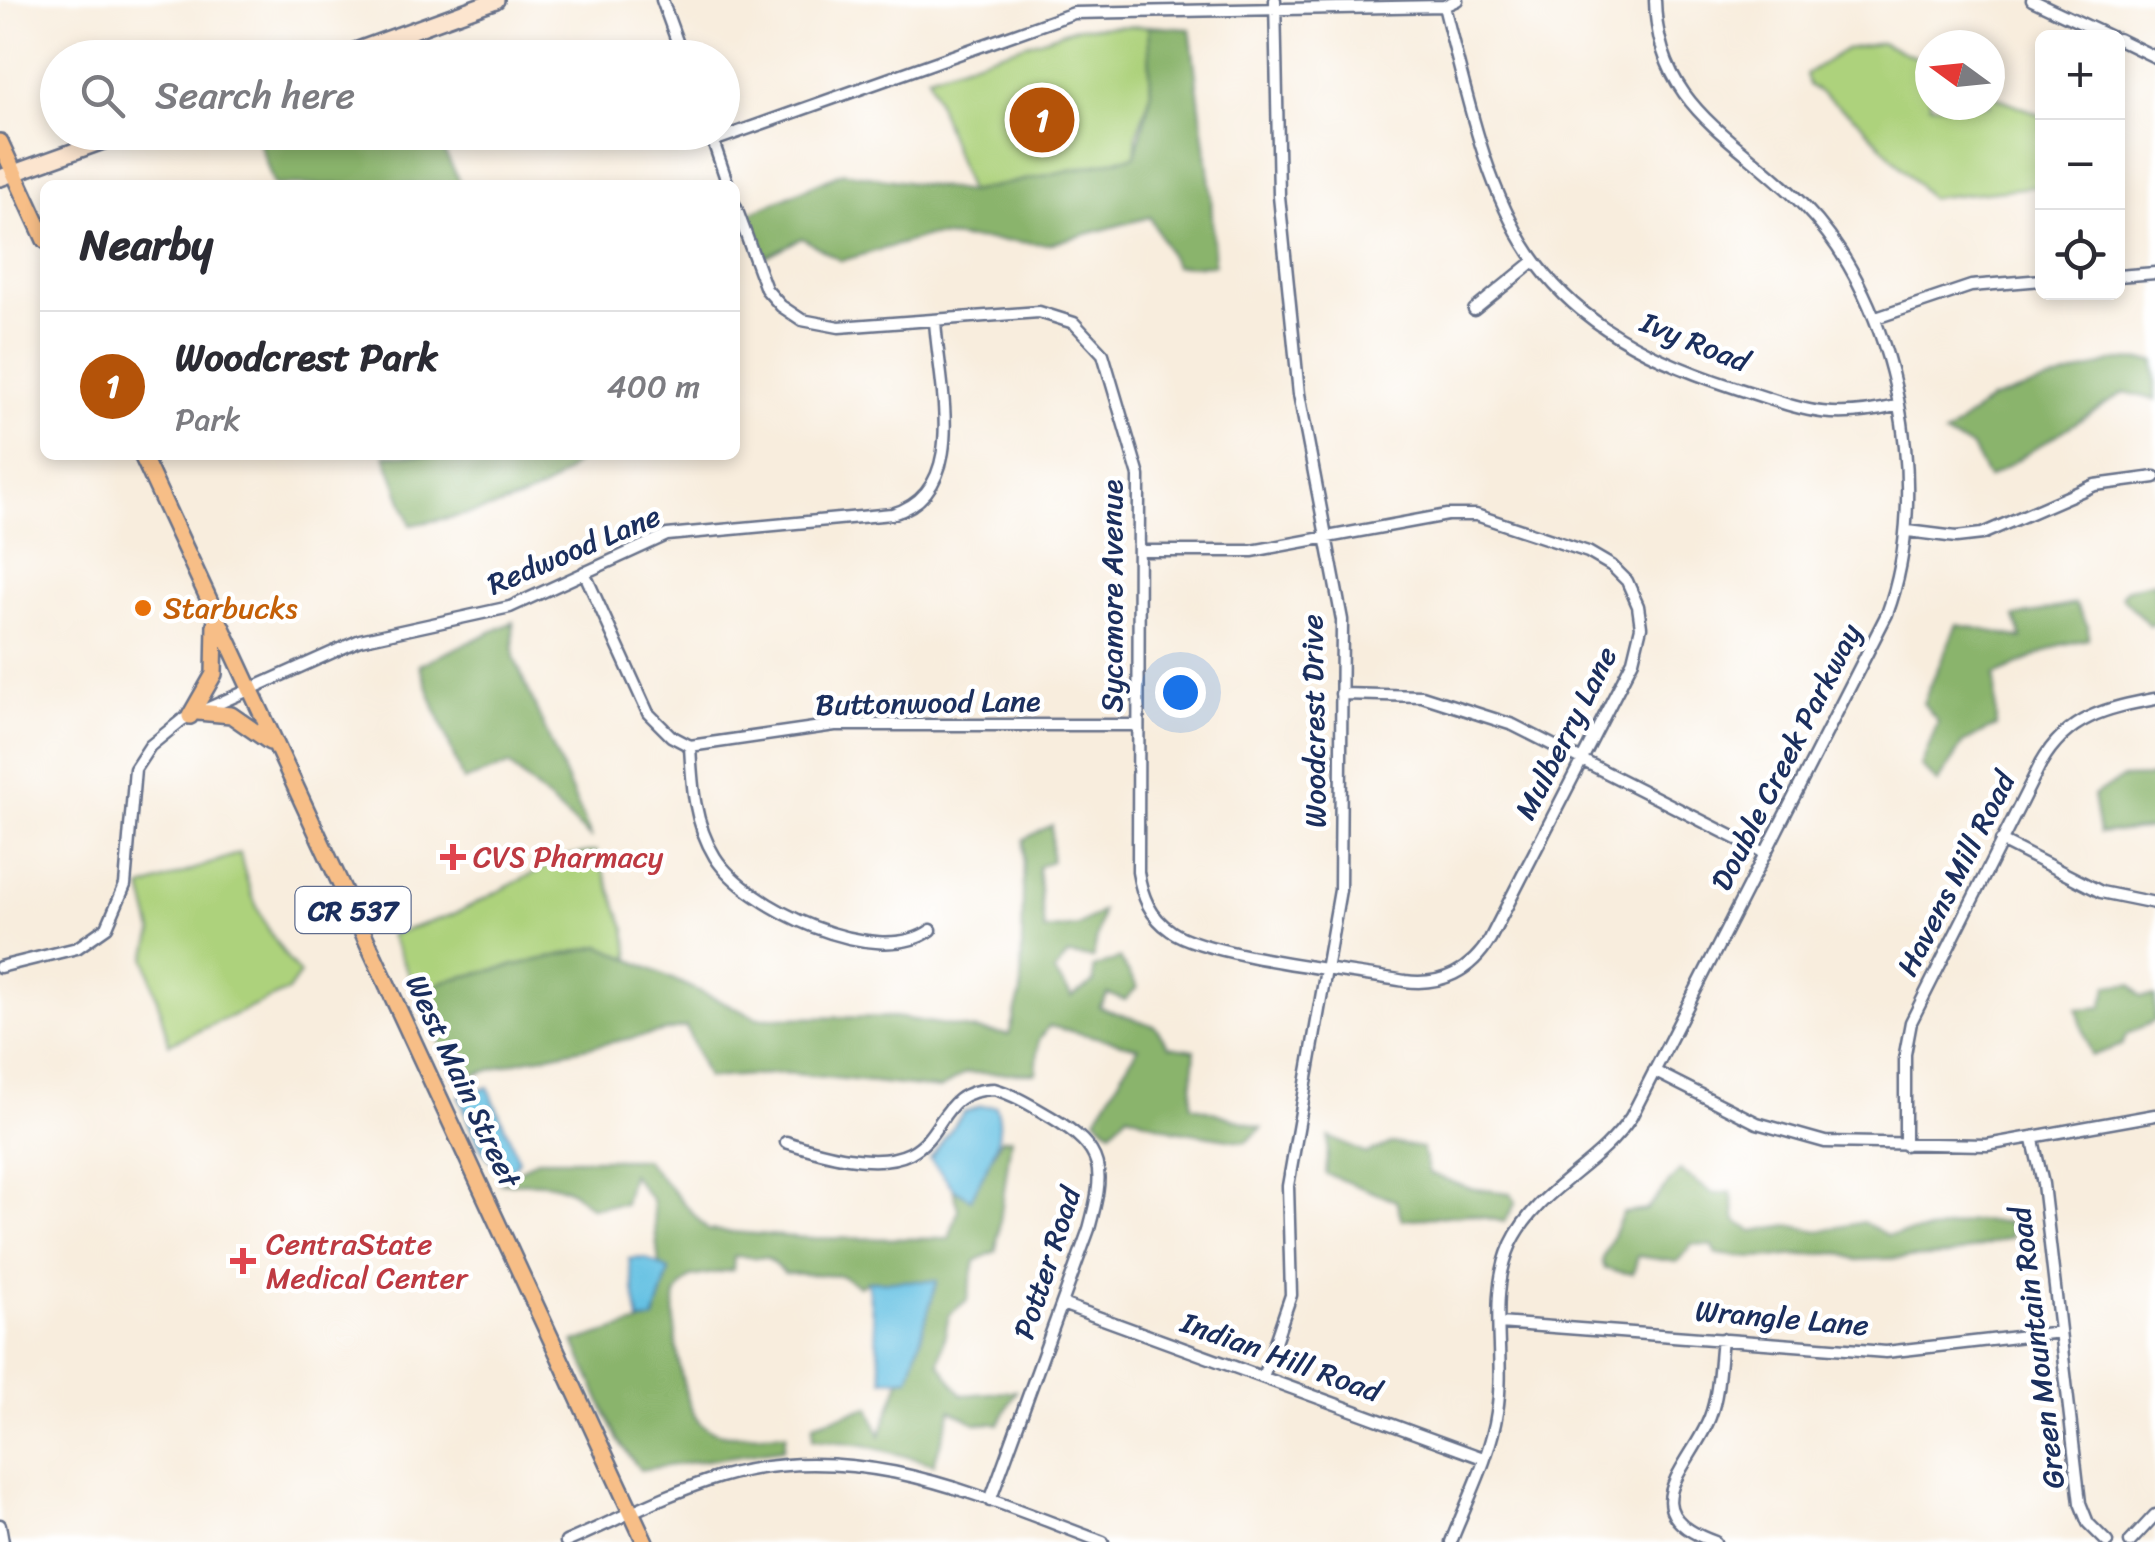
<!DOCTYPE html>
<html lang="en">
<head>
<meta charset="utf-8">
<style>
	:root { --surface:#fff; --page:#f2f2f3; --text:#2b2b33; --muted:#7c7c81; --line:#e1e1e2; --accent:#b45309 }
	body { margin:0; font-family:Sriracha,sans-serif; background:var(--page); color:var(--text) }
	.controls { position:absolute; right:30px; top:30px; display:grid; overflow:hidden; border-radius:15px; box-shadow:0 5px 15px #0003 }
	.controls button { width:90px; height:90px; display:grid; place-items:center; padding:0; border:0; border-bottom:2px solid var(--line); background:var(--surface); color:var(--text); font:50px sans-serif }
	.compass { position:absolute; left:1915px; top:30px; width:90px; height:90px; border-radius:50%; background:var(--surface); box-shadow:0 5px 15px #0003; rotate:285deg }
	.you { position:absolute; left:1180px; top:692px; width:35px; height:35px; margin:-25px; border:8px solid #fff; border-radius:50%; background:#1a73e8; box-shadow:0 0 0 15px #1a73e833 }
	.badge { display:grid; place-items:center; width:65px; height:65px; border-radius:50%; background:var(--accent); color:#fff; font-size:32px; font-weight:700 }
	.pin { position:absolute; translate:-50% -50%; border:5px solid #fff; box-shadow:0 2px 10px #0006 }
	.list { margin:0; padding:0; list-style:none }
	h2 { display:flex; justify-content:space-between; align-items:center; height:130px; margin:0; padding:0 40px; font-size:42px }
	h2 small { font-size:32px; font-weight:400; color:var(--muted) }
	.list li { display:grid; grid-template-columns:65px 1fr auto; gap:30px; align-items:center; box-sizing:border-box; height:150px; padding:0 40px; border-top:2px solid var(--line) }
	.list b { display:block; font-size:38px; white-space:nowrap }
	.list p { margin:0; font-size:32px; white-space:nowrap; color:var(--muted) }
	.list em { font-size:32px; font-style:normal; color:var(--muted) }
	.icon { flex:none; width:55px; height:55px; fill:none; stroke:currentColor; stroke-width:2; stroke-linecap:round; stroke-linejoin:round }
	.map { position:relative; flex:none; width:2155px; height:1542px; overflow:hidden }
	.search { position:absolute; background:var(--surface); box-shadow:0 5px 15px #0003; left:40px; top:40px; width:700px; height:110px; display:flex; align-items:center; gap:25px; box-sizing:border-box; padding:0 35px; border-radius:55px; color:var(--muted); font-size:38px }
	.panel { position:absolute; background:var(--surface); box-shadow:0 5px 15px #0003; left:40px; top:180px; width:700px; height:280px; border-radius:15px }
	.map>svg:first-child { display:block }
</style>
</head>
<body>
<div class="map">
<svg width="2155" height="1542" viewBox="0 0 2155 1542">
	<rect width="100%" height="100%" fill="#fff"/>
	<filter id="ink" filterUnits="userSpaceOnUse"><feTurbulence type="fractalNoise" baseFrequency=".01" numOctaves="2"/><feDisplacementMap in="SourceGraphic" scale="20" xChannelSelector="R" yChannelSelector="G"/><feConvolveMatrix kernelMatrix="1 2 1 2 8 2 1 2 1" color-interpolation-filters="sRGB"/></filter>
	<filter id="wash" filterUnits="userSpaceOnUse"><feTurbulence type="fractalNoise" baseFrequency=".0048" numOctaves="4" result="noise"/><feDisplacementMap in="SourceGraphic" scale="40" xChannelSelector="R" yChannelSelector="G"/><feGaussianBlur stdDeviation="2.25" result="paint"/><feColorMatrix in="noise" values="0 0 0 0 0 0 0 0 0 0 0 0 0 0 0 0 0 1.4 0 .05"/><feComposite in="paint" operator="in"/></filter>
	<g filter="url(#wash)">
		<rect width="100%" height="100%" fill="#f8eddd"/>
		<!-- green -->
		<path fill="#add27c" stroke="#64806d" stroke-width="2.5" d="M 1148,26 L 1151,94 L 1137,133 L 1135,156 L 969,192 L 928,76 L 1079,27 Z
			M 1881,43 L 1930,63 L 1930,105 L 1990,105 L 1990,94 L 2042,116 L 2042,186 L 1930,198 L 1858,120 L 1809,85 L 1806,74 L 1846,49 Z
			M 596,851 L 626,930 L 630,959 L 600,946 L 444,981 L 419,996 L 390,935 L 454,914 L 567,856 Z
			M 240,853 C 249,899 269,938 300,974 L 288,991 L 169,1044 L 146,958 L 153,932 L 142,888 Z"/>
		<!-- forest -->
		<path fill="#8ab46c" stroke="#527265" stroke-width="2.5" d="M 1148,26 L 1190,29 L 1211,191 L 1214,265 L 1175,266 L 1150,217 L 1049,244 L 928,236 L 841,261 L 802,238 L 765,257 L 750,213 L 843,172 L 969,192 L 1135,156 L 1151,94 Z
			M 256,133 L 434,133 L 462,185 L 274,185 Z
			M 2118,360 L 2155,361 L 2155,400 L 2125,392 L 1988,478 L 1971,446 L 1944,436 L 1990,400 Z
			M 385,455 L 581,455 C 548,505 466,514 411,525 Z
			M 2155,582 L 2155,624 L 2150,626 L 2121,596 L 2127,588 Z
			M 2075,604 L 2088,626 L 2088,639 L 2060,645 L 1995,675 L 1996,726 L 1963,743 L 1938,783 L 1921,766 L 1938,722 L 1923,703 L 1957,624 L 2022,638 L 2015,617 Z
			M 513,622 L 514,657 L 592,839 L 509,765 L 463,781 L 419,665 Z
			M 2155,777 L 2155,828 L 2099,833 L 2093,796 L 2122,778 Z
			M 1052,825 L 1051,861 L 1038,867 L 1044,930 L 1078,926 L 1102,911 L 1093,958 L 1068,955 L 1054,972 L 1072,997 L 1094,982 L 1093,968 L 1120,958 L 1137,987 L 1125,1000 L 1108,994 L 1099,1007 L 1155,1026 L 1169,1046 L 1195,1050 L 1191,1105 L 1262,1128 L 1246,1142 L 1173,1130 L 1128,1114 L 1111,1131 L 1096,1118 L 1138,1047 L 1049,1026 L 1039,1040 L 1036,1073 L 966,1073 L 940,1089 L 785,1073 L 707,1078 L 686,1027 L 520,1061 L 457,1080 L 419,996 L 444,981 L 601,946 L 757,1018 L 895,1017 L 1009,1035 L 1021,992 L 1024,839 Z
			M 2108,985 L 2132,985 L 2141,996 L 2155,996 L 2155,1021 L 2127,1034 L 2122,1045 L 2091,1056 L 2077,1009 L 2102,1007 Z
			M 1329,1137 L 1366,1154 L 1392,1143 L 1422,1148 L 1429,1173 L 1468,1188 L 1510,1193 L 1516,1202 L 1505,1222 L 1470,1214 L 1402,1220 L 1396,1201 L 1326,1174 Z
			M 1011,1138 L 996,1251 L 975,1261 L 967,1300 L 949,1315 L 939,1363 L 962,1395 L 1016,1391 L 999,1424 L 975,1423 L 951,1410 L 934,1464 L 864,1445 L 813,1439 L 813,1424 L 869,1407 L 880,1436 L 936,1282 L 868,1281 L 859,1286 L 842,1276 L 784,1273 L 767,1258 L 734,1256 L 733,1270 L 690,1277 C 686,1282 678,1289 676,1296 C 670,1320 682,1409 702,1425 C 724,1443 759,1431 786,1434 L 783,1449 L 640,1470 L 618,1440 L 574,1342 L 654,1319 L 669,1271 L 659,1265 L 652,1200 L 631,1174 L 624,1204 L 590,1207 C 562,1177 539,1183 501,1183 L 537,1159 L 644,1159 L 708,1230 L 808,1238 L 949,1239 L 958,1210 L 953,1188 L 971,1198 L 1001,1139 Z
			M 1680,1170 L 1713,1194 L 1731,1192 L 1736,1221 L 1753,1231 L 1788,1225 L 1820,1231 L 1863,1222 L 1887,1235 L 1937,1230 L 1970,1221 L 2009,1222 L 2012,1237 L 1948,1256 L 1857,1260 L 1840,1253 L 1753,1258 L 1717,1254 L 1713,1246 L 1692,1244 L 1677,1262 L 1638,1256 L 1633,1274 L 1605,1269 L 1602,1261 L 1623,1213 L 1646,1210 Z"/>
		<!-- water -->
		<path fill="#65c1e3" stroke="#4078a0" stroke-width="2.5" d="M 488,1087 L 519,1160 L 512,1170 C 481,1170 470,1120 459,1096 Z
			M 980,1106 L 996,1106 C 1008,1138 984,1170 971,1199 L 953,1188 L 930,1159 L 963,1113 Z
			M 645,1258 L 669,1270 L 654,1320 L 639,1321 L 629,1259 Z
			M 867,1281 L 937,1281 L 909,1378 L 883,1380 Z"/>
	</g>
	<g filter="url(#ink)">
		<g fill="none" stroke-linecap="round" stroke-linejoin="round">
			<!-- street casing -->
			<g stroke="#68728a" stroke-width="15">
				<path id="street" d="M 662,0 L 683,58
					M 2032,0 L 2113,38
					M 1444,6 C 1495,210 1513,316 1733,387 C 1800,408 1825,423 1896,406
					M 2118,39 L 2155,57
					M 710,132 L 728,185
					M 713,141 L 1074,13 L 1444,6 L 1457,0
					M 735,205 L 766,289 L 781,306 L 802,320 L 839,327 L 1039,312 L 1074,323 L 1103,354 L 1139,476 L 1138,872 C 1142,896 1150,917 1171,931 C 1206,956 1354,972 1405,981 C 1441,986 1471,971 1490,939 L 1633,660 L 1641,627 L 1638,606 L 1627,581 L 1612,566 L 1588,552 L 1476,515 L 1447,515 L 1252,551 L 1139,551
					M 2118,276 L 2155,273
					M 1474,310 L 1533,262
					M 1876,318 L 1971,286 L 2042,280
					M 1908,531 L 1956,537 L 1982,534 L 2095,485 L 2155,477
					M 584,572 L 648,713 L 671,736 L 690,746 L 835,725 L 1138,725
					M 1341,694 L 1422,696 L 1513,725 L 1765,853
					M 690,746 C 692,785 694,823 715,857 C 747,908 877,969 931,930
					M 2001,841 L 2101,892 L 2155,903
					M 0,967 L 77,948 L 107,927 L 125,885 L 135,769 L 150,746 L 182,720 L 360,640 L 510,607 L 667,535 L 892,514 C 972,491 938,382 935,320
					M 1654,1071 L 1757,1123 L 1825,1142 L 1987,1145 L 2155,1115
					M 2033,1140 L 2043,1184 L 2080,1503 L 2088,1523 L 2107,1542
					M 786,1142 C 820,1153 876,1170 910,1153 C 947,1134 939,1090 994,1089 C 1015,1095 1032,1106 1051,1117 C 1106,1150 1105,1170 1089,1229 L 990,1501
					M 1905,1145 L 1905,1054 L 1911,1022 L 2041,763 C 2067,717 2106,708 2155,699
					M 1062,1304 L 1483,1458
					M 1499,1323 L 1886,1352 L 2060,1332
					M 1263,1377 L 1291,1295 L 1288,1186 L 1340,890 L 1342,620 L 1299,394 L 1279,196 L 1275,0
					M 0,1525 L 3,1542
					M 566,1542 C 617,1520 667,1493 720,1477 C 855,1437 979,1496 1103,1542
					M 1451,1542 C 1467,1501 1491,1455 1497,1412 C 1506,1356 1487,1297 1511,1244 C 1537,1189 1598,1167 1631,1117 L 1887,614 C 1933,490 1898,303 1805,207 C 1739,137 1657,111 1655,0
					M 1715,1542 C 1628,1511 1691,1467 1710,1417 C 1719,1393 1719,1365 1722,1339
					M 2130,1542 L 2155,1515"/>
			</g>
			<!-- secondary casing -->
			<g stroke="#68728a" stroke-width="20">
				<path id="secondary" d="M 336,58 L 496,0
					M 0,178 L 128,132"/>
			</g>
			<!-- primary casing -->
			<g stroke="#68728a" stroke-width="20">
				<path id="primary" d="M 0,142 L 45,240
					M 142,455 L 645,1542
					M 198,712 L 231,715 L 270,742
					M 190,716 L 214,674 L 215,624"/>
			</g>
			<!-- street -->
			<use href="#street" stroke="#fff" stroke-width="10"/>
			<!-- secondary -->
			<use href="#secondary" stroke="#fce5cf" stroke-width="15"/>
			<!-- primary -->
			<use href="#primary" stroke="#f7be87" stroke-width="15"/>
		</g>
	</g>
	<!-- markers -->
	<circle fill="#e8710a" stroke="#fff" stroke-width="4" cx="143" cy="608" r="10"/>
	<g fill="#e0444e" stroke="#fff" stroke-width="4">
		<path d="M448 842h10v10h10v10h-10v10h-10v-10h-10v-10h10z"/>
		<path d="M238 1246h10v10h10v10h-10v10h-10v-10h-10v-10h10z"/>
	</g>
	<g text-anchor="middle" stroke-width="9" stroke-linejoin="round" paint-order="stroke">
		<!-- shield labels -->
		<rect fill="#fff" stroke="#5f6d8e" stroke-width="2.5" x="295.5" y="887" width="115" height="46" rx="8"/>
		<g font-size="28" font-weight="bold" fill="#1b2f5e">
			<text x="353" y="920">CR 537</text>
		</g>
		<!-- street labels -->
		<g font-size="30" fill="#1b2f5e" stroke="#fff">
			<text transform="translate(1695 342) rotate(22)" y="10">Ivy Road</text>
			<text transform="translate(574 550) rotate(-23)" y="10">Redwood Lane</text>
			<text transform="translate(1112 596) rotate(-90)" y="10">Sycamore Avenue</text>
			<text transform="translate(928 703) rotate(-1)" y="10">Buttonwood Lane</text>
			<text transform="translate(1314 721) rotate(-91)" y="10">Woodcrest Drive</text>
			<text transform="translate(1566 733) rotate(-63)" y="10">Mulberry Lane</text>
			<text transform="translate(1786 757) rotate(-63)" y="10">Double Creek Parkway</text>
			<text transform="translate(1956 874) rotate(-63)" y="10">Havens Mill Road</text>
			<text transform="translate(463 1081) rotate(65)" y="10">West Main Street</text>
			<text transform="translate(1047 1263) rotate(-72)" y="10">Potter Road</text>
			<text transform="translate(1782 1318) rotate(5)" y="10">Wrangle Lane</text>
			<text transform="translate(2037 1348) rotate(-97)" y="10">Green Mountain Road</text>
			<text transform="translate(1281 1357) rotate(20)" y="10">Indian Hill Road</text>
		</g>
		<!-- food labels -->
		<g font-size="30" fill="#c56008" stroke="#fff" text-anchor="start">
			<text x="163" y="618">Starbucks</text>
		</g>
		<!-- health labels -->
		<g font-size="30" fill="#be3a42" stroke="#fff" text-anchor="start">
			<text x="473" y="867">CVS Pharmacy</text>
			<text x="266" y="1254">CentraState<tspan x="266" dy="34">Medical Center</tspan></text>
		</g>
	</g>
</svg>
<div class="controls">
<button>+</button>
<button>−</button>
<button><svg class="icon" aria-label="locate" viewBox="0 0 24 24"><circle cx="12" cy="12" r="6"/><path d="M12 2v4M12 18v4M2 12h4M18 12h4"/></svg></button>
</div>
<svg class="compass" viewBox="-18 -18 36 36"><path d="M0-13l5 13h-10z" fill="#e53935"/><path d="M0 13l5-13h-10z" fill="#7c7c81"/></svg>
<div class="you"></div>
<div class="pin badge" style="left:1042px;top:120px">1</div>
<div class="search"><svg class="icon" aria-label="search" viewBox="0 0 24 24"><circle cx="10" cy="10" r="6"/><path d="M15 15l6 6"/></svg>Search here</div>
<section class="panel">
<h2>Nearby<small></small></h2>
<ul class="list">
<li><span class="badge">1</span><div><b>Woodcrest Park</b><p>Park</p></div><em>400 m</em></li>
</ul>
</section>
</div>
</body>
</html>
